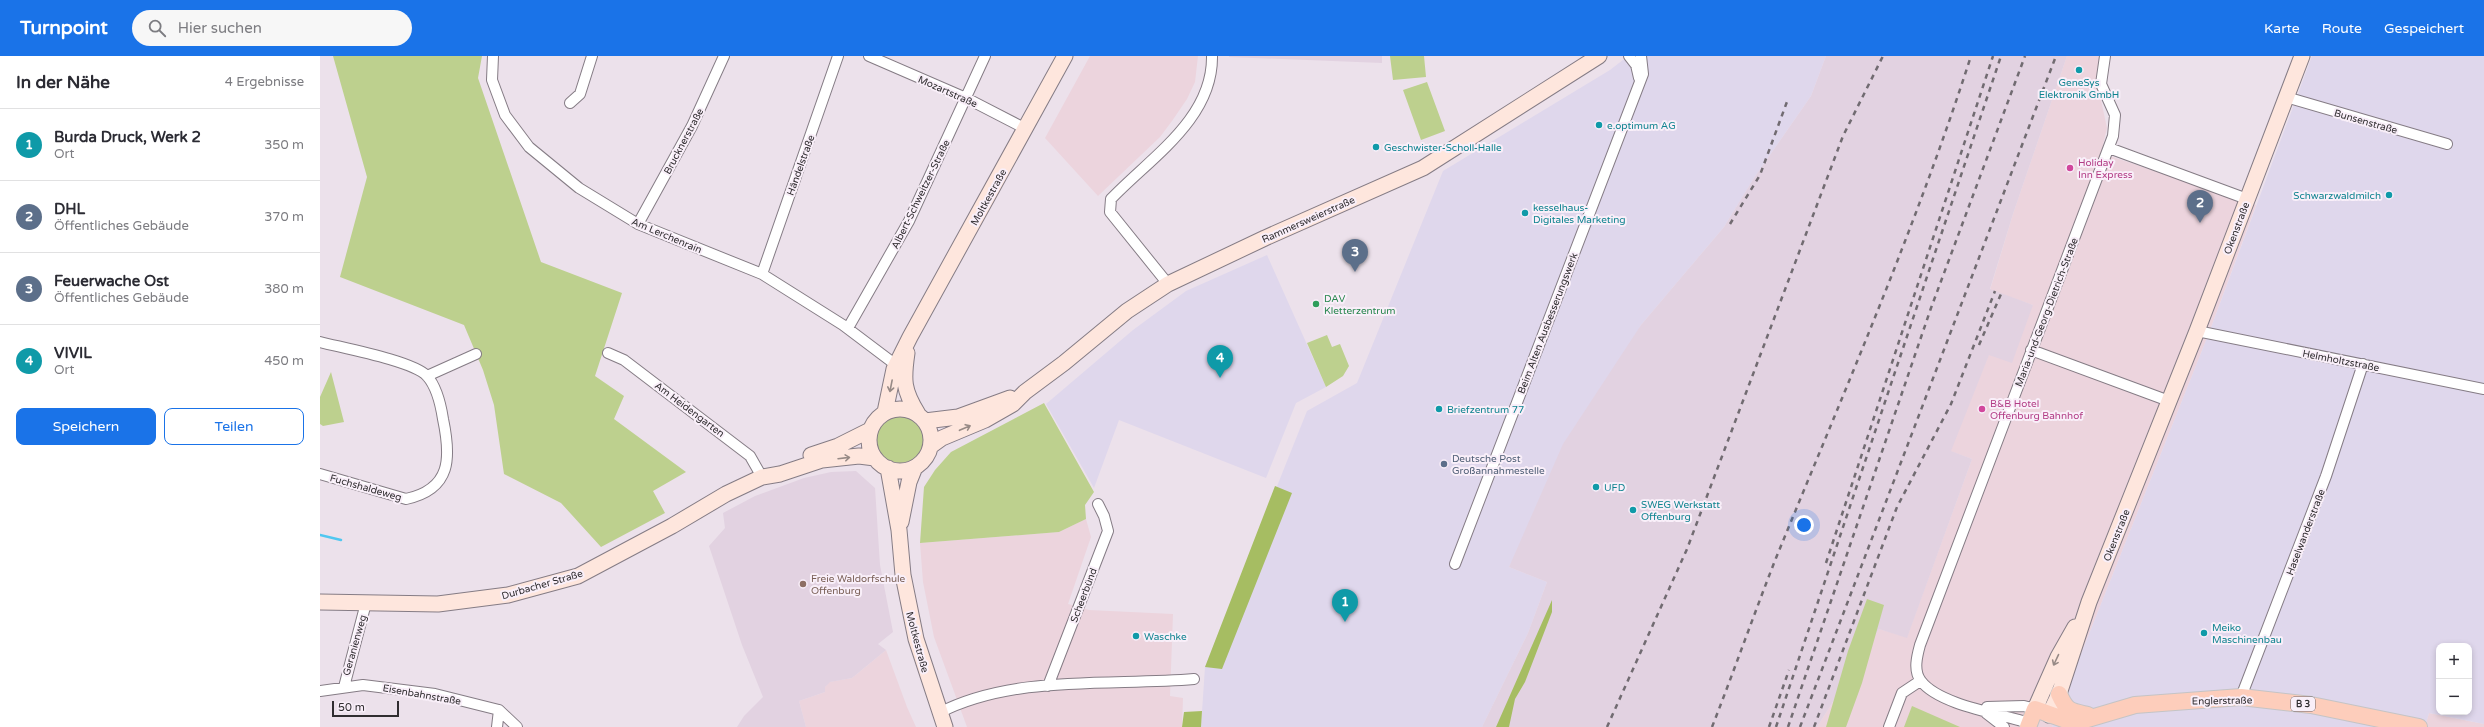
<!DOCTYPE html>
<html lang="de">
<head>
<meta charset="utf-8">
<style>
	:root { --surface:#fff; --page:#f7f7f7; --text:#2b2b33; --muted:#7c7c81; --line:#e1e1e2; --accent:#1a73e8 }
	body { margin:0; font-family:"Varela Round",sans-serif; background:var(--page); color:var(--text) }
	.controls { position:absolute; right:12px; bottom:12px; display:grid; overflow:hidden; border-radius:8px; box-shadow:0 2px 6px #0003 }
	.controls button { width:36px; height:36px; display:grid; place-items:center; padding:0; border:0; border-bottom:1px solid var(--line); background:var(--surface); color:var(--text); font:20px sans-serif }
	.scale { position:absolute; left:12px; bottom:10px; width:67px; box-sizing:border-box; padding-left:4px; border:2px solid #302d30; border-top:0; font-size:11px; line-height:14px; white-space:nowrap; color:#302d30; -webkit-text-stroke:3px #f9eff9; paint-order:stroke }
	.you { position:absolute; left:1484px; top:469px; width:14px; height:14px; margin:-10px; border:3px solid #fff; border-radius:50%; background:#1a73e8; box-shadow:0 0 0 6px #1a73e833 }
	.badge { display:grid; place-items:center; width:26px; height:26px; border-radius:50%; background:var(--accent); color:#fff; font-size:13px; font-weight:700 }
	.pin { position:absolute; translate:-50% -33px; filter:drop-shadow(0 1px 2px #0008) }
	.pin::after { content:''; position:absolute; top:21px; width:14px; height:12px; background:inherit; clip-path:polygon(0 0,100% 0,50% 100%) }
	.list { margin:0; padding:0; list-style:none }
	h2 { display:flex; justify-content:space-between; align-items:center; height:52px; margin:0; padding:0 16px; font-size:17px }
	h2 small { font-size:13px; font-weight:400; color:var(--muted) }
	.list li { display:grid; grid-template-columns:26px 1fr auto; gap:12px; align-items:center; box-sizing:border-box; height:72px; padding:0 16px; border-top:1px solid var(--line) }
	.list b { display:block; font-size:15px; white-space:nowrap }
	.list p { margin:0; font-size:13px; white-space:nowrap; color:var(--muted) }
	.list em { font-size:13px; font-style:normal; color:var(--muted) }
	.actions { display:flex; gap:8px; padding:12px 16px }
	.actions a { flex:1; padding:9px 0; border:1px solid var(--accent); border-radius:8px; text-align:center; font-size:14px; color:var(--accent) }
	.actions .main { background:var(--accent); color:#fff }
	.icon { flex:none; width:22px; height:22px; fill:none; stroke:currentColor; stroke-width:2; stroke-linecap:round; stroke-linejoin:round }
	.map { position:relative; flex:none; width:2164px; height:671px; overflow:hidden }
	header { display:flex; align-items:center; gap:24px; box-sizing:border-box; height:56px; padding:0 20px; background:var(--accent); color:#fff }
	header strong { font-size:19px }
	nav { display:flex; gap:22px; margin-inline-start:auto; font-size:14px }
	.search { width:280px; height:36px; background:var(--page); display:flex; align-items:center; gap:10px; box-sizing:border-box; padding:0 14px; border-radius:22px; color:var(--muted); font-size:15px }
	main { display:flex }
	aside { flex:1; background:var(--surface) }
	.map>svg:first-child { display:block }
</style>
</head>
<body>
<header>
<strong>Turnpoint</strong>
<div class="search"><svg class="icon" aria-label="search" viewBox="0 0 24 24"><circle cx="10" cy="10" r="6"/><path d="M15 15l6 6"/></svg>Hier suchen</div>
<nav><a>Karte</a><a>Route</a><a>Gespeichert</a></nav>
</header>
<main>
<aside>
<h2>In der Nähe<small>4 Ergebnisse</small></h2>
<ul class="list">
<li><span class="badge" style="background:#0f9aa8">1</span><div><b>Burda Druck, Werk 2</b><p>Ort</p></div><em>350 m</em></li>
<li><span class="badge" style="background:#5c6f8a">2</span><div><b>DHL</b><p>Öffentliches Gebäude</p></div><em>370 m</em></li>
<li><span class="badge" style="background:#5c6f8a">3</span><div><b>Feuerwache Ost</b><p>Öffentliches Gebäude</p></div><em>380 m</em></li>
<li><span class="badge" style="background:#0f9aa8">4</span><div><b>VIVIL</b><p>Ort</p></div><em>450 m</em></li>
</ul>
<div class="actions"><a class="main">Speichern</a><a>Teilen</a></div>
</aside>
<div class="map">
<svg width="2164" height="671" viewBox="0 0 2164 671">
	<rect width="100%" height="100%" fill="#ece1eb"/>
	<!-- commercial -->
	<path fill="#ecd4dd" d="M 770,0 L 878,0 L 875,26 L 867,43 L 852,65 L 840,81 L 778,140 L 725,82 Z
		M 1747,0 L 1780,0 L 1776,21 L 1787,72 L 1781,97 L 1936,149 L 1889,277 L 1732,671 L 1497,671 L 1559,573 L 1587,581 L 1652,403 L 1630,395 L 1669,298 L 1713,249 L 1670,234 L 1693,158 Z
		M 766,463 L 771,481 L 748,548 L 769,554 L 853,558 L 850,640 L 863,642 L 862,671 L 647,671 L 614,581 L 603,526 L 600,487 L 739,476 Z
		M 566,594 L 587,651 L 596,671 L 486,671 L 479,645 L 505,636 L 505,631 L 509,626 L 532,622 Z
		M 2109,657 L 2164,668 L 2164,671 L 2105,671 Z"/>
	<!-- industrial -->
	<path fill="#dfd7ec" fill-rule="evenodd" d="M 1308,0 L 1506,0 L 1491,40 L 1434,122 L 1404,171 L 1321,269 L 1189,511 L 1227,526 L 1208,577 L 1162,671 L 881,671 L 885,611 L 987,355 L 1037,327 L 1123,115 L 1290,14 Z
		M 1992,0 L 2164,0 L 2164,668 L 2109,657 L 2105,671 L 1732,671 L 1889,277 ZM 2119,590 L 2149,590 L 2149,656 L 2119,656 Z
		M 947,199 L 1006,331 L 976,347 L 946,422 L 799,364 L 774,432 L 726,348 L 813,274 L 866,235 Z"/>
	<!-- built -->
	<path fill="#e2d2e1" d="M 909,0 L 1062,0 L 1062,7 L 909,1 Z
		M 1506,0 L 1747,0 L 1693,158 L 1670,233 L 1713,249 L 1692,307 L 1669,299 L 1631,395 L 1652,403 L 1587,582 L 1559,573 L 1497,671 L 1162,671 L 1208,577 L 1227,526 L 1189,511 L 1243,388 L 1321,269 L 1404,171 L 1434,122 L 1491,40 Z
		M 536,415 L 555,432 L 560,509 L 573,576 L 558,588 L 566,594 L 532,622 L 510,626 L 505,631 L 505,636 L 479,645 L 486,671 L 417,671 L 424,660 L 443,641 L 422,589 L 389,490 L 405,472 L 403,457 L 435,440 L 484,422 L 511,416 Z"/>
	<!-- green -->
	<path fill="#bdd08e" d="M 13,0 L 162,0 L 158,22 L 221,206 L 302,237 L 275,320 L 304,340 L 294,363 L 366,416 L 333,435 L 345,457 L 281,491 L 241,447 L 184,418 L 174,349 L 163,314 L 144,269 L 20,221 L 47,121 Z
		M 1070,0 L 1104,0 L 1106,21 L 1073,24 Z
		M 1107,26 L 1125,75 L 1101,84 L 1083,34 Z
		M 1007,279 L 1012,291 L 1020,288 L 1029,310 L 1023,320 L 1006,331 L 987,287 Z
		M 11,316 L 24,366 L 3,370 L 0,368 L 0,341 Z
		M 724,347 L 774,436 L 765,449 L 766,463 L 739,476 L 600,487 L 604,431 L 615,414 L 631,396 Z
		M554 381a26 26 0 1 1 52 0a26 26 0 1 1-52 0Z
		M 1547,543 L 1564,549 L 1542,627 L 1526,671 L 1506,671 L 1528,595 Z
		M 1592,650 L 1640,671 L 1584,671 Z"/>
	<!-- forest -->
	<path fill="#a6bd62" d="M 955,430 L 972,437 L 902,613 L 885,611 Z
		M 1232,544 L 1232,556 L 1205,626 L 1195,643 L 1189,671 L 1176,671 Z
		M 882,655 L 881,671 L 862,671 L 864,656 Z"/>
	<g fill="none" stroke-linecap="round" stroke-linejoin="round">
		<!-- stream -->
		<path stroke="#50c7f0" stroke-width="2.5" d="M 0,479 L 21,484"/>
		<!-- street casing -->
		<g stroke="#857c85" stroke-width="12">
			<path id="street" d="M 173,0 L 172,24 L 185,59 L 209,91 L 259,132 L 318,168 L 442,218 L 523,269 L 576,309
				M 549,0 L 646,42 L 706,73
				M 1309,0 L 1316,9 L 1319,22
				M 1966,41 L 2127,88
				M 250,47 L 260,38 L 272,0
				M 1789,92 L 1927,143
				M 318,168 L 372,70 L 404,0
				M 442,218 L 518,0
				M 848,228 L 790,156 L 791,143 C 830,102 893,63 892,0
				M 528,272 L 589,165 L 665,0
				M 1877,275 L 2164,333
				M 0,286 C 23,292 93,305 107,320 C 116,330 121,350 123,363 C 131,401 132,433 86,443 L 0,418
				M 1711,294 L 1849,345
				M 288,297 L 304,304 L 430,400 L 442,421
				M 107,320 L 156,298
				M 1135,508 L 1323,18 L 1321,0
				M 728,630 L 788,475 L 784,460 L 778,448
				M 24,631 L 46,547
				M 0,635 L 43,629 L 115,638 L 179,654 L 197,671
				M 1921,641 L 2006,420 L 2043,308
				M 1667,651 L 1704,650 L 1715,653
				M 619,657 C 694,618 793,630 874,623
				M 1666,657 L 1684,671
				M 1709,667 C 1681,658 1619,649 1601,625 C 1593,615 1597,600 1600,589 L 1793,80 L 1795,59 L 1781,28 L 1785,0
				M 177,671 L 179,654
				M 1569,671 L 1582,637 L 1600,625"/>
		</g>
		<!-- secondary casing -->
		<g stroke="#857c85" stroke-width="17">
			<path id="secondary" d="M 587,297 C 583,324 583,334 598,358
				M549 384a31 31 0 1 1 62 0a31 31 0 1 1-62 0Z
				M 565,356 L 574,313 L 590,281 L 745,0
				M 605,365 L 638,361 L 690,342
				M 611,390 L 622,382 L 665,364 L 693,348 L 705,336 L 744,307 L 807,255 L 848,228 L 945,182 L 1103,112 L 1279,0
				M 491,399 L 518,390 L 550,374
				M 568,412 L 579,474 L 583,519 L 596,583 L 625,671
				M 581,466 L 589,426 L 595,411
				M 0,546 L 118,548 L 188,539 L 258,520 L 352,470 L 406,438 L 442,421 L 460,418 L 502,404 L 539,400 L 555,402
				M 1715,653 L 1738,601 L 1755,571
				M 1729,659 L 1739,638 L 1769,546 L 1877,275 L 1982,0"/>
		</g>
		<!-- primary casing -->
		<g stroke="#c5c4c5" stroke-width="18">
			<path id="primary" d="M 1739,638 C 1747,656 1750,655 1768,659
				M 1708,671 L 1715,653 L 1746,664 L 1761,665 L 1815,649 L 1921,641 L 1991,649 L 2099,671"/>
		</g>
		<!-- street -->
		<use href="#street" stroke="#fff" stroke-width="10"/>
		<!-- secondary -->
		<use href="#secondary" stroke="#fee6dd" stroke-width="15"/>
		<!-- primary -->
		<use href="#primary" stroke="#fdcdbb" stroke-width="16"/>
		<!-- rail -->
		<path stroke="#716b71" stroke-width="2.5" stroke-dasharray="5 5" stroke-linecap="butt" d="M 1410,168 L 1440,119 L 1468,43
			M 1659,289 L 1681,238
			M 1506,507 L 1673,0
			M 1287,671 L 1367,493 L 1523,80 L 1563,0
			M 1392,671 C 1414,615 1434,558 1456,502 C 1524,336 1596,171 1651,0
			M 1449,671 L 1469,614
			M 1456,671 L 1681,0
			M 1468,671 L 1611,252 L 1705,0
			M 1480,671 L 1736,0
			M 1494,671 L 1577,451 L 1631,348 L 1675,235"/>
	</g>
	<!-- one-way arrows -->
	<defs><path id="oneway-shaft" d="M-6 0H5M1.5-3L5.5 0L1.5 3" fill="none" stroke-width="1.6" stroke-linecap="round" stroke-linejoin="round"/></defs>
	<g stroke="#978a86">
		<use href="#oneway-shaft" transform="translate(571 330) rotate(101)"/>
		<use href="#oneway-shaft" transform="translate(645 372) rotate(-23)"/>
		<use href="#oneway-shaft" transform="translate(524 402) rotate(-7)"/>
		<use href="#oneway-shaft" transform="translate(1736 604) rotate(115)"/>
	</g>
	<!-- markers -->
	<g fill="#0f9aa8" stroke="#f9eff9" stroke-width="1.5">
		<circle cx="1759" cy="14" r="4"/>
		<circle cx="1279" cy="69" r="4"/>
		<circle cx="1056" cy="91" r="4"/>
		<circle cx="2069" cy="139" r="4"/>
		<circle cx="1205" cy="157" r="4"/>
		<circle cx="1119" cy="353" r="4"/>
		<circle cx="1276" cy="431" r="4"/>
		<circle cx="1313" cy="454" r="4"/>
		<circle cx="1884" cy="577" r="4"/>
		<circle cx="816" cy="580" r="4"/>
	</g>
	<g fill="#d1479c" stroke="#f9eff9" stroke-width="1.5">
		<circle cx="1750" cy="112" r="4"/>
		<circle cx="1662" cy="353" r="4"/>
	</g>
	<circle fill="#2e9e5b" stroke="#f9eff9" stroke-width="1.5" cx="996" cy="248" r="4"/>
	<circle fill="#5c6f8a" stroke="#f9eff9" stroke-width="1.5" cx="1124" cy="408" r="4"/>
	<circle fill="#8d6e63" stroke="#f9eff9" stroke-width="1.5" cx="483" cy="528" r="4"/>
	<g text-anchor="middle" stroke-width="4" stroke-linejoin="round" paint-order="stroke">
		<!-- shield labels -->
		<rect fill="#f9eff9" stroke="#6c676c" stroke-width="1" x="1971" y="641" width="24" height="14" rx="3"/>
		<g font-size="9" font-weight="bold" fill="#302d30">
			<text x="1983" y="651">B 3</text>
		</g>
		<!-- culture labels -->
		<g font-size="10" fill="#0d838f" stroke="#f9eff9" text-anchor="start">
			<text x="1759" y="30" text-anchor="middle">GeneSys<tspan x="1759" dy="12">Elektronik GmbH</tspan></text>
			<text x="1287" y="73">e.optimum AG</text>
			<text x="1064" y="95">Geschwister-Scholl-Halle</text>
			<text x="2061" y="143" text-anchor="end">Schwarzwaldmilch</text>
			<text x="1213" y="155">kesselhaus-<tspan x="1213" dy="12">Digitales Marketing</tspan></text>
			<text x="1127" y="357">Briefzentrum 77</text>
			<text x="1284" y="435">UFD</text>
			<text x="1321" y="452">SWEG Werkstatt<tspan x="1321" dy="12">Offenburg</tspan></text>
			<text x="1892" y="575">Meiko<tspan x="1892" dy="12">Maschinenbau</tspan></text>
			<text x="824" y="584">Waschke</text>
		</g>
		<!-- street labels -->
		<g font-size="10" fill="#302d30" stroke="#f9eff9">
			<text transform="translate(628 35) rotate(24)" y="4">Mozartstraße</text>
			<text transform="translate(2046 65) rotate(16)" y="4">Bunsenstraße</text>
			<text transform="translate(363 85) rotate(-62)" y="4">Brucknerstraße</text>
			<text transform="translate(480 109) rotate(-70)" y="4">Händelstraße</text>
			<text transform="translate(600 138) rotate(-64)" y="4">Albert-Schweitzer-Straße</text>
			<text transform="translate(668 141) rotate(-61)" y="4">Moltkestraße</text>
			<text transform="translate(988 163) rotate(-24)" y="4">Rammersweierstraße</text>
			<text transform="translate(1916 172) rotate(-69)" y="4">Okenstraße</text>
			<text transform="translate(347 179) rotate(23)" y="4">Am Lerchenrain</text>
			<text transform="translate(1726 256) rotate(-69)" y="4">Maria-und-Georg-Dietrich-Straße</text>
			<text transform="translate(1227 267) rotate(-69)" y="4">Beim Alten Ausbesserungswerk</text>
			<text transform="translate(2021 304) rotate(11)" y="4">Helmholtzstraße</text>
			<text transform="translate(370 353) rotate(37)" y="4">Am Heidengarten</text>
			<text transform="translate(46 431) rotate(16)" y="4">Fuchshaldeweg</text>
			<text transform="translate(1985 476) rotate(-69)" y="4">Haselwanderstraße</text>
			<text transform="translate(1796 479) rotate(-68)" y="4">Okenstraße</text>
			<text transform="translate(222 528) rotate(-16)" y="4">Durbacher Straße</text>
			<text transform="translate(763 539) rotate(-69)" y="4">Scheerbünd</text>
			<text transform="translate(598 586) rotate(75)" y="4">Moltkestraße</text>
			<text transform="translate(34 589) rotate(-74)" y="4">Geranienweg</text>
			<text transform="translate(102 638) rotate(10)" y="4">Eisenbahnstraße</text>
			<text transform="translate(1902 644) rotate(-1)" y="4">Englerstraße</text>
		</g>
		<!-- hotel labels -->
		<g font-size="10" fill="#b23c85" stroke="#f9eff9" text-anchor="start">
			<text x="1758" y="110">Holiday<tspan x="1758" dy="12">Inn Express</tspan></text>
			<text x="1670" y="351">B&amp;B Hotel<tspan x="1670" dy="12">Offenburg Bahnhof</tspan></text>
		</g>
		<!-- leisure labels -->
		<g font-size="10" fill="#27864d" stroke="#f9eff9" text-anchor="start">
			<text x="1004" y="246">DAV<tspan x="1004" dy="12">Kletterzentrum</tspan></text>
		</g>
		<!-- service labels -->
		<g font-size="10" fill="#4e5e75" stroke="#f9eff9" text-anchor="start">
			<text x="1132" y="406">Deutsche Post<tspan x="1132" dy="12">Großannahmestelle</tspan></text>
		</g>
		<!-- education labels -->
		<g font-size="10" fill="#785e54" stroke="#f9eff9" text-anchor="start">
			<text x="491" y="526">Freie Waldorfschule<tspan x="491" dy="12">Offenburg</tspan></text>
		</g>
	</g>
</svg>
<div class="controls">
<button>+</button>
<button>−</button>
</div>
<div class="scale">50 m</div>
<div class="you"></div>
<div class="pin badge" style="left:1025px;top:566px;background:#0f9aa8">1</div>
<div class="pin badge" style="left:1880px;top:167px;background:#5c6f8a">2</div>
<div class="pin badge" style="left:1035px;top:216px;background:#5c6f8a">3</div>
<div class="pin badge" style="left:900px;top:322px;background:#0f9aa8">4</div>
</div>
</main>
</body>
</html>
